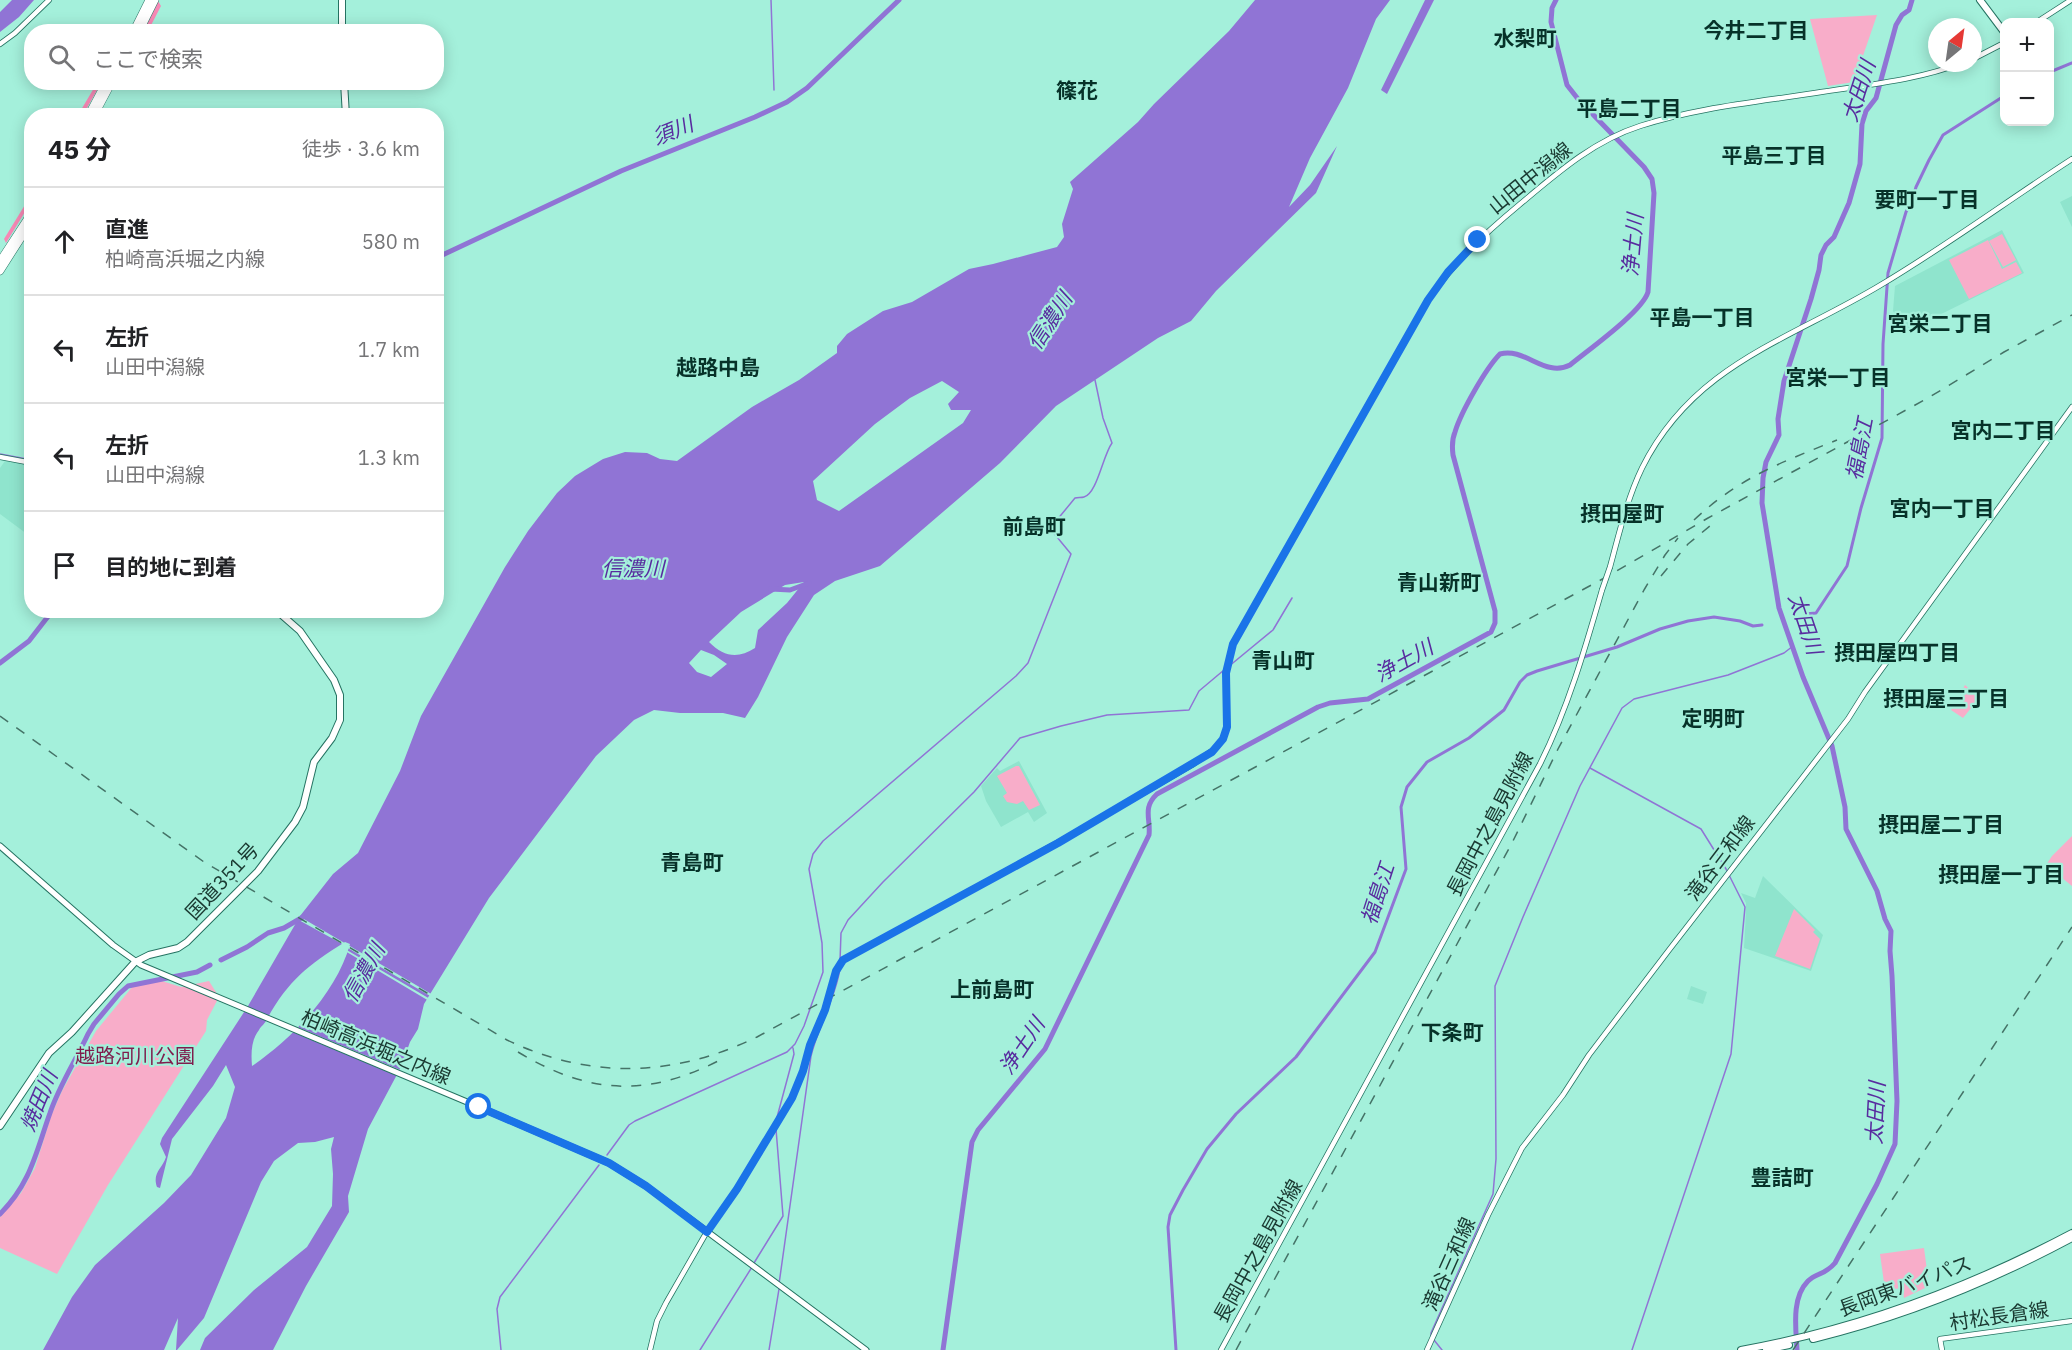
<!DOCTYPE html>
<html lang="ja">
<head>
<meta charset="utf-8">
<style>
	:root { --surface:#fff; --page:#f6f6f6; --text:#202124; --muted:#757577; --line:#e0e0e0 }
	body { margin:0; font-family:"IBM Plex Sans","Noto Sans JP",sans-serif; background:var(--page); color:var(--text) }
	.controls { position:absolute; right:18px; top:18px; display:grid; overflow:hidden; border-radius:12px; box-shadow:0 3px 15px #0003 }
	.controls button { width:54px; height:54px; display:grid; place-items:center; padding:0; border:0; border-bottom:2px solid var(--line); background:var(--surface); color:var(--text); font:30px sans-serif }
	.compass { position:absolute; left:1928px; top:18px; width:54px; height:54px; border-radius:50%; background:var(--surface); box-shadow:0 3px 15px #0003; rotate:29deg }
	.stop { position:absolute; width:18px; height:18px; margin:-14px; border:4px solid #1a73e8; border-radius:50%; background:#fff }
	.stop.end { background:#1a73e8; border-color:#fff; box-shadow:0 2px 6px #0008 }
	.list { margin:0; padding:0; list-style:none }
	h2 { display:flex; justify-content:space-between; align-items:center; height:78px; margin:0; padding:0 24px; font-size:26px }
	h2 small { font-size:20px; font-weight:400; color:var(--muted) }
	.list li { display:grid; grid-template-columns:39px 1fr auto; gap:18px; align-items:center; box-sizing:border-box; height:108px; padding:0 24px; border-top:2px solid var(--line) }
	.list b { display:block; font-size:22px; white-space:nowrap }
	.list p { margin:0; font-size:20px; white-space:nowrap; color:var(--muted) }
	.list em { font-size:20px; font-style:normal; color:var(--muted) }
	.icon { flex:none; width:33px; height:33px; fill:none; stroke:currentColor; stroke-width:2; stroke-linecap:round; stroke-linejoin:round }
	.map { position:relative; flex:none; width:2072px; height:1350px; overflow:hidden }
	.search { position:absolute; background:var(--surface); box-shadow:0 3px 15px #0003; left:24px; top:24px; width:420px; height:66px; display:flex; align-items:center; gap:15px; box-sizing:border-box; padding:0 21px; border-radius:24px; color:var(--muted); font-size:22px }
	.panel { position:absolute; background:var(--surface); box-shadow:0 3px 15px #0003; left:24px; top:108px; width:420px; height:510px; border-radius:24px }
	.map>svg:first-child { display:block }
</style>
</head>
<body>
<div class="map">
<svg width="2072" height="1350" viewBox="0 0 2072 1350">
	<rect width="100%" height="100%" fill="#a4f0db"/>
	<!-- built -->
	<path fill="#8fe4cd" d="M 2072,196 L 2072,227 L 2060,202 Z
		M 2002,230 L 2024,273 L 1905,332 L 1893,311 L 1895,286 Z
		M 5,461 L 31,465 L 31,537 L 0,514 L 0,468 Z
		M 1019,761 L 1047,813 L 1034,822 L 1028,812 L 1001,827 L 986,801 L 981,786 L 997,768 L 1000,771 Z
		M 1763,876 L 1823,935 L 1811,971 L 1744,948 L 1746,912 L 1746,903 L 1741,893 L 1755,898 Z
		M 1691,986 L 1707,992 L 1703,1004 L 1687,999 Z"/>
	<!-- green -->
	<path fill="#f8adc9" d="M 1877,15 L 1854,82 L 1828,86 L 1810,19 Z
		M 2002,234 L 2016,260 L 2003,267 L 1989,241 Z
		M 1988,240 L 2002,269 L 2016,262 L 2022,273 L 1969,299 L 1949,260 Z
		M 1965,685 L 1980,697 L 1963,718 L 1951,710 Z
		M 1016,766 L 1019,766 L 1040,805 L 1029,810 L 1023,801 L 1017,804 L 1007,802 L 1003,796 L 1007,793 L 997,776 Z
		M 2072,836 L 2072,886 L 2046,865 L 2052,856 Z
		M 1794,909 L 1815,930 L 1813,932 L 1820,939 L 1810,969 L 1775,956 Z
		M 162,981 L 181,987 L 209,981 L 219,997 L 207,1020 L 206,1031 L 108,1185 L 57,1274 L 0,1248 L 0,1217 L 21,1193 L 35,1168 L 51,1116 L 62,1091 L 96,1031 L 133,986 Z
		M 1924,1248 L 1928,1278 L 1925,1288 L 1904,1298 L 1902,1288 L 1885,1290 L 1880,1254 Z"/>
	<!-- forest -->
	<path fill="#f788b5" d="M 158,1 L 161,6 L 148,31 L 142,32 Z
		M 97,83 L 101,83 L 83,115 L 78,115 Z
		M 31,195 L 31,202 L 6,243 L 4,239 Z"/>
	<!-- water -->
	<path fill="#9074d5" fill-rule="evenodd" d="M 12,0 L 34,0 L 19,17 L 0,32 L 0,12 Z
		M 1255,0 L 1390,0 L 1376,19 L 1348,88 L 1310,158 L 1289,207 L 1310,185 L 1337,146 L 1316,193 L 1216,291 L 1191,321 L 1158,338 L 1056,406 L 1000,463 L 880,566 L 835,581 L 814,595 L 787,637 L 758,697 L 745,718 L 723,713 L 680,713 L 654,710 L 634,720 L 596,756 L 489,898 L 424,1004 L 418,1029 L 410,1042 L 401,1067 L 368,1129 L 348,1196 L 349,1212 L 306,1286 L 273,1350 L 200,1350 L 205,1338 L 254,1290 L 307,1247 L 332,1206 L 333,1174 L 331,1149 L 334,1137 L 315,1142 L 298,1143 L 274,1161 L 261,1182 L 204,1318 L 177,1350 L 176,1350 L 178,1318 L 164,1350 L 43,1350 L 72,1297 L 95,1265 L 164,1203 L 191,1175 L 226,1118 L 235,1087 L 226,1065 L 213,1086 L 172,1139 L 160,1188 L 157,1187 C 152,1173 162,1169 166,1157 L 160,1144 L 162,1138 L 248,1006 L 300,916 L 333,874 L 358,853 L 400,771 L 421,716 L 505,567 L 528,531 L 557,493 L 575,476 L 603,459 L 625,452 L 647,453 L 660,459 L 677,461 L 752,407 L 799,380 L 837,353 L 837,346 L 847,334 L 883,311 L 912,302 L 969,269 L 993,264 L 1057,247 L 1064,237 L 1062,224 L 1073,189 L 1070,182 L 1138,122 L 1154,104 L 1229,31 ZM 942,381 L 959,392 L 948,404 L 951,410 L 971,410 L 963,423 L 839,511 L 817,500 L 813,481 L 875,424 L 910,398 ZM 804,582 L 787,603 L 758,630 L 755,648 C 738,659 724,657 709,642 L 741,612 L 785,585 ZM 701,650 L 714,655 L 727,664 L 711,677 L 697,672 L 689,663 ZM 345,942 L 350,944 C 337,992 292,1039 252,1066 C 251,1054 251,1040 259,1030 C 261,1026 265,1024 267,1019 C 288,981 308,965 345,942 Z
		M 1425,0 L 1434,0 L 1387,94 L 1381,90 Z"/>
	<!-- pier -->
	<path fill="#a4f0db" d="M 297,915 L 433,995 L 432,997 L 346,947 L 346,946 L 295,918 Z
		M 345,949 L 430,999 L 429,1001 L 345,951 Z
		M 295,1026 L 403,1071 L 400,1077 L 290,1031 Z"/>
	<g fill="none" stroke-linecap="round" stroke-linejoin="round">
		<!-- stream -->
		<path stroke="#9074d5" stroke-width="1.5" d="M 771,0 L 774,90
			M 0,454 L 32,460
			M 1228,667 L 1273,630 L 1292,598
			M 1590,768 L 1701,829 L 1726,869 L 1745,907 L 1731,1054 L 1632,1350
			M 840,961 L 841,933 L 848,920 L 883,882 L 974,792 L 1020,738 L 1061,726 L 1107,715 L 1189,710 L 1199,691 L 1224,670
			M 776,1121 L 794,1054 L 793,1048
			M 607,1155 L 629,1125 L 635,1121 L 787,1052 L 795,1044 L 804,1026 L 823,972 L 822,943 L 809,869 L 813,854 L 823,841 L 1016,676 L 1028,663 L 1071,554 L 1052,531 L 1052,526 L 1075,498 C 1078,497 1081,498 1084,497 C 1097,494 1103,455 1112,443 L 1103,418 L 1095,380
			M 754,1263 L 783,1216 L 776,1129
			M 779,1284 L 811,1056 C 818,1026 835,1000 840,969
			M 1431,1336 L 1431,1333 L 1493,1194 L 1496,1159 L 1495,986 L 1523,917 L 1580,786 L 1622,708 L 1634,699 L 1728,675 L 1784,653 L 1793,646
			M 1434,1340 L 1442,1350
			M 501,1350 L 497,1309 L 500,1297 L 599,1165
			M 700,1350 L 752,1267
			M 769,1350 L 779,1289"/>
		<!-- canal -->
		<path stroke="#9074d5" stroke-width="3" d="M 2050,72 L 2072,63
			M 1805,614 L 1816,613 L 1847,566 L 1861,508 L 1882,438 L 1883,344 L 1888,273 L 1906,212 L 1912,201 L 1916,187 L 1929,160 L 1943,135 L 2004,96
			M 1176,1350 L 1168,1227 L 1170,1215 L 1183,1190 L 1207,1149 L 1236,1114 L 1296,1057 L 1375,952 L 1406,869 L 1401,807 L 1407,787 L 1427,762 L 1469,738 L 1504,710 L 1520,682 L 1527,675 L 1537,671 L 1617,647 L 1660,629 L 1688,621 L 1714,617 L 1740,621 L 1753,626 L 1762,625"/>
		<!-- river -->
		<path stroke="#9074d5" stroke-width="5" d="M 436,258 L 621,171 L 755,117 L 787,102 L 807,88 L 899,0
			M 771,589 L 790,590 L 809,583
			M 0,663 L 29,641 L 53,610
			M 221,960 L 247,947 L 268,933 L 284,928 L 303,917
			M 0,1214 C 31,1183 36,1152 50,1113 C 59,1086 76,1060 88,1034 L 94,1024 L 119,994 L 128,986 L 197,972 L 210,965
			M 943,1350 L 972,1142 L 978,1130 L 1045,1049 L 1149,835 C 1151,819 1142,808 1157,794 L 1318,707 L 1330,703 L 1368,699 L 1491,632 L 1495,623 L 1495,611 L 1453,455 C 1452,447 1452,439 1455,432 C 1461,412 1486,368 1500,354 C 1525,347 1545,378 1570,365 C 1588,350 1642,312 1648,292 L 1654,193 L 1652,179 L 1644,167 L 1578,99 L 1567,85 L 1551,22 L 1552,8 L 1556,0
			M 1797,1350 C 1796,1329 1791,1298 1808,1281 C 1816,1273 1825,1275 1835,1263 L 1877,1184 L 1895,1144 L 1897,1101 L 1892,976 L 1890,951 L 1891,931 L 1885,919 L 1877,891 L 1846,829 L 1845,807 L 1832,746 L 1803,677 L 1779,608 L 1762,503 L 1763,478 L 1766,462 L 1779,435 L 1778,419 L 1784,381 L 1811,299 L 1819,270 L 1821,255 L 1826,245 L 1834,237 L 1849,203 L 1860,164 L 1862,124 L 1866,111 L 1876,98 L 1896,25 L 1902,15 L 1909,10 L 1912,0"/>
		<!-- secondary casing -->
		<g stroke="#257362" stroke-width="6">
			<path id="secondary" d="M 2037,22 L 2071,0
				M 0,44 L 15,33 L 49,0
				M 1973,59 L 2004,43
				M 0,457 L 32,463
				M 1610,567 C 1619,534 1627,499 1642,468 C 1693,365 1787,341 1879,286 C 1945,247 2007,201 2072,159
				M 650,1350 L 657,1321 L 666,1303 L 705,1235 L 737,1189 L 792,1098 L 803,1071 L 810,1045 L 825,1010 L 836,971 L 843,960 L 1057,843 L 1192,765 L 1216,748 L 1223,739 L 1227,727 L 1226,673 L 1233,644 L 1428,300 C 1455,261 1483,235 1519,205 C 1556,174 1593,141 1640,126 C 1695,108 1757,102 1815,93 C 1864,85 1915,81 1962,63
				M 1221,1350 L 1540,764 C 1568,708 1585,649 1602,590
				M 1427,1350 L 1488,1215 L 1522,1148 L 1563,1095 L 1589,1055 L 1669,950 L 1848,719 L 1865,692 L 2072,407
				M 1942,1350 L 1940,1339 L 2072,1321"/>
		</g>
		<!-- primary casing -->
		<g stroke="#257362" stroke-width="7">
			<path id="primary" d="M 0,846 L 113,945 L 141,965 L 479,1107 L 609,1163 L 646,1186 L 866,1350"/>
		</g>
		<!-- trunk casing -->
		<g stroke="#257362" stroke-width="8">
			<path id="trunk" d="M 1980,0 L 2004,32
				M 342,32 L 342,0
				M 344,82 L 346,116
				M 0,1126 L 49,1053 L 72,1032 L 135,962 L 149,955 L 178,948 L 187,942 L 258,871 L 295,822 L 303,807 L 314,762 L 332,738 L 340,720 L 340,695 L 334,680 L 300,631 L 276,610
				M 1813,1339 C 1903,1317 1990,1282 2072,1238
				M 1741,1350 C 1857,1329 1968,1288 2072,1233
				M 1766,1350 L 1789,1345"/>
		</g>
		<!-- motorway casing -->
		<g stroke="#257362" stroke-width="8">
			<path id="motorway" d="M 133,32 L 149,0
				M 139,32 L 155,0
				M 88,116 L 106,82
				M 94,116 L 112,82
				M 0,261 L 32,212
				M 0,271 L 32,221"/>
		</g>
		<!-- secondary -->
		<use href="#secondary" stroke="#fff" stroke-width="4.5"/>
		<!-- primary -->
		<use href="#primary" stroke="#fff" stroke-width="5"/>
		<!-- trunk -->
		<use href="#trunk" stroke="#fff" stroke-width="6"/>
		<!-- motorway -->
		<use href="#motorway" stroke="#fff" stroke-width="7"/>
		<!-- rail -->
		<path stroke="#457367" stroke-width="1.5" stroke-dasharray="10 10" stroke-linecap="butt" d="M 1694,520 C 1740,477 1780,463 1837,440
			M 1661,576 L 1688,544 L 1716,521
			M 0,716 L 204,862 L 507,1040 C 591,1080 674,1077 757,1037 L 1608,576 L 1708,518 L 1928,398 L 2004,352 L 2072,315
			M 518,1052 C 588,1094 646,1098 720,1060
			M 1236,1350 L 1512,843 L 1558,749 L 1644,590 L 1665,555 L 1678,538
			M 1793,1350 L 2072,927"/>
		<!-- secondary-bridge casing -->
		<g stroke="#257362" stroke-width="6" stroke-linecap="butt">
			<path id="secondary-bridge" d="M 1602,590 L 1610,567"/>
		</g>
		<!-- secondary-bridge -->
		<use href="#secondary-bridge" stroke="#fff" stroke-width="4.5"/>
	</g>
	<g fill="none" stroke-linecap="round" stroke-linejoin="round">
		<!-- route -->
		<path stroke="#1a73e8" stroke-width="8" d="M 479,1107 L 609,1163 L 646,1186 L 707,1232 L 737,1189 L 792,1098 L 803,1071 L 810,1045 L 825,1010 L 836,971 L 843,960 L 1058,843 L 1212,752 L 1223,739 L 1227,727 L 1226,673 L 1233,644 L 1428,300 L 1448,272 L 1478,240"/>
	</g>
	<g text-anchor="middle" stroke-width="4.5" stroke-linejoin="round" paint-order="stroke">
		<!-- street labels -->
		<g font-size="20" fill="#1a3931" stroke="#a4f0db">
			<text transform="translate(1530 178) rotate(-39)" y="7">山田中潟線</text>
			<text transform="translate(1490 824) rotate(-62)" y="7">長岡中之島見附線</text>
			<text transform="translate(1720 858) rotate(-53)" y="7">滝谷三和線</text>
			<text transform="translate(222 881) rotate(-47)" y="7">国道351号</text>
			<text transform="translate(376 1047) rotate(23)" y="7">柏崎高浜堀之内線</text>
			<text transform="translate(1258 1251) rotate(-61)" y="7">長岡中之島見附線</text>
			<text transform="translate(1449 1264) rotate(-66)" y="7">滝谷三和線</text>
			<text transform="translate(1905 1286) rotate(-20)" y="7">長岡東バイパス</text>
			<text transform="translate(1999 1316) rotate(-8)" y="7">村松長倉線</text>
		</g>
		<!-- park labels -->
		<g font-size="20" fill="#7f1d4d" stroke="#a4f0db">
			<text x="135" y="1063">越路河川公園</text>
		</g>
		<!-- neighbourhood labels -->
		<g font-size="21" font-weight="bold" fill="#073229" stroke="#a4f0db">
			<text x="1756" y="38">今井二丁目</text>
			<text x="1525" y="46">水梨町</text>
			<text x="1077" y="98">篠花</text>
			<text x="1629" y="116">平島二丁目</text>
			<text x="1774" y="163">平島三丁目</text>
			<text x="1927" y="207">要町一丁目</text>
			<text x="1702" y="325">平島一丁目</text>
			<text x="1940" y="331">宮栄二丁目</text>
			<text x="718" y="375">越路中島</text>
			<text x="1838" y="385">宮栄一丁目</text>
			<text x="2003" y="438">宮内二丁目</text>
			<text x="1942" y="516">宮内一丁目</text>
			<text x="1622" y="521">摂田屋町</text>
			<text x="1034" y="534">前島町</text>
			<text x="1439" y="590">青山新町</text>
			<text x="1897" y="660">摂田屋四丁目</text>
			<text x="1283" y="668">青山町</text>
			<text x="1946" y="706">摂田屋三丁目</text>
			<text x="1713" y="726">定明町</text>
			<text x="1941" y="832">摂田屋二丁目</text>
			<text x="692" y="870">青島町</text>
			<text x="2001" y="882">摂田屋一丁目</text>
			<text x="992" y="997">上前島町</text>
			<text x="1452" y="1040">下条町</text>
			<text x="1782" y="1185">豊詰町</text>
		</g>
		<!-- water labels -->
		<g font-size="21" font-style="italic" fill="#582c9f" stroke="#a4f0db">
			<text transform="translate(1859 91) rotate(-72)" y="7">太田川</text>
			<text transform="translate(673 131) rotate(-22)" y="7">須川</text>
			<text transform="translate(1633 245) rotate(-85)" y="7">浄土川</text>
			<text transform="translate(1050 321) rotate(-57)" y="7">信濃川</text>
			<text transform="translate(1860 449) rotate(-79)" y="7">福島江</text>
			<text x="633" y="576">信濃川</text>
			<text transform="translate(1805 624) rotate(71)" y="7">太田川</text>
			<text transform="translate(1404 661) rotate(-29)" y="7">浄土川</text>
			<text transform="translate(1378 894) rotate(-72)" y="7">福島江</text>
			<text transform="translate(364 973) rotate(-61)" y="7">信濃川</text>
			<text transform="translate(1022 1046) rotate(-56)" y="7">浄土川</text>
			<text transform="translate(39 1101) rotate(-67)" y="7">焼田川</text>
			<text transform="translate(1876 1113) rotate(-87)" y="7">太田川</text>
		</g>
	</g>
</svg>
<div class="controls">
<button>+</button>
<button>−</button>
</div>
<svg class="compass" viewBox="-18 -18 36 36"><path d="M0-13l5 13h-10z" fill="#e53935"/><path d="M0 13l5-13h-10z" fill="#757577"/></svg>
<div class="stop" style="left:479px;top:1107px"></div>
<div class="stop end" style="left:1478px;top:240px"></div>
<div class="search"><svg class="icon" aria-label="search" viewBox="0 0 24 24"><circle cx="10" cy="10" r="6"/><path d="M15 15l6 6"/></svg>ここで検索</div>
<section class="panel">
<h2>45 分<small>徒歩 · 3.6 km</small></h2>
<ul class="list">
<li><svg class="icon" aria-label="ahead" viewBox="0 0 24 24"><path d="M12 20V5M6 11l6-6 6 6"/></svg><div><b>直進</b><p>柏崎高浜堀之内線</p></div><em>580 m</em></li>
<li><svg class="icon" aria-label="left" viewBox="0 0 24 24"><path d="M17 20v-9H6M10 6l-5 5 5 5"/></svg><div><b>左折</b><p>山田中潟線</p></div><em>1.7 km</em></li>
<li><svg class="icon" aria-label="left" viewBox="0 0 24 24"><path d="M17 20v-9H6M10 6l-5 5 5 5"/></svg><div><b>左折</b><p>山田中潟線</p></div><em>1.3 km</em></li>
<li><svg class="icon" aria-label="arrive" viewBox="0 0 24 24"><path d="M6 21V4h12l-3 4 3 4H6"/></svg><div><b>目的地に到着</b></div></li>
</ul>
</section>
</div>
</body>
</html>
